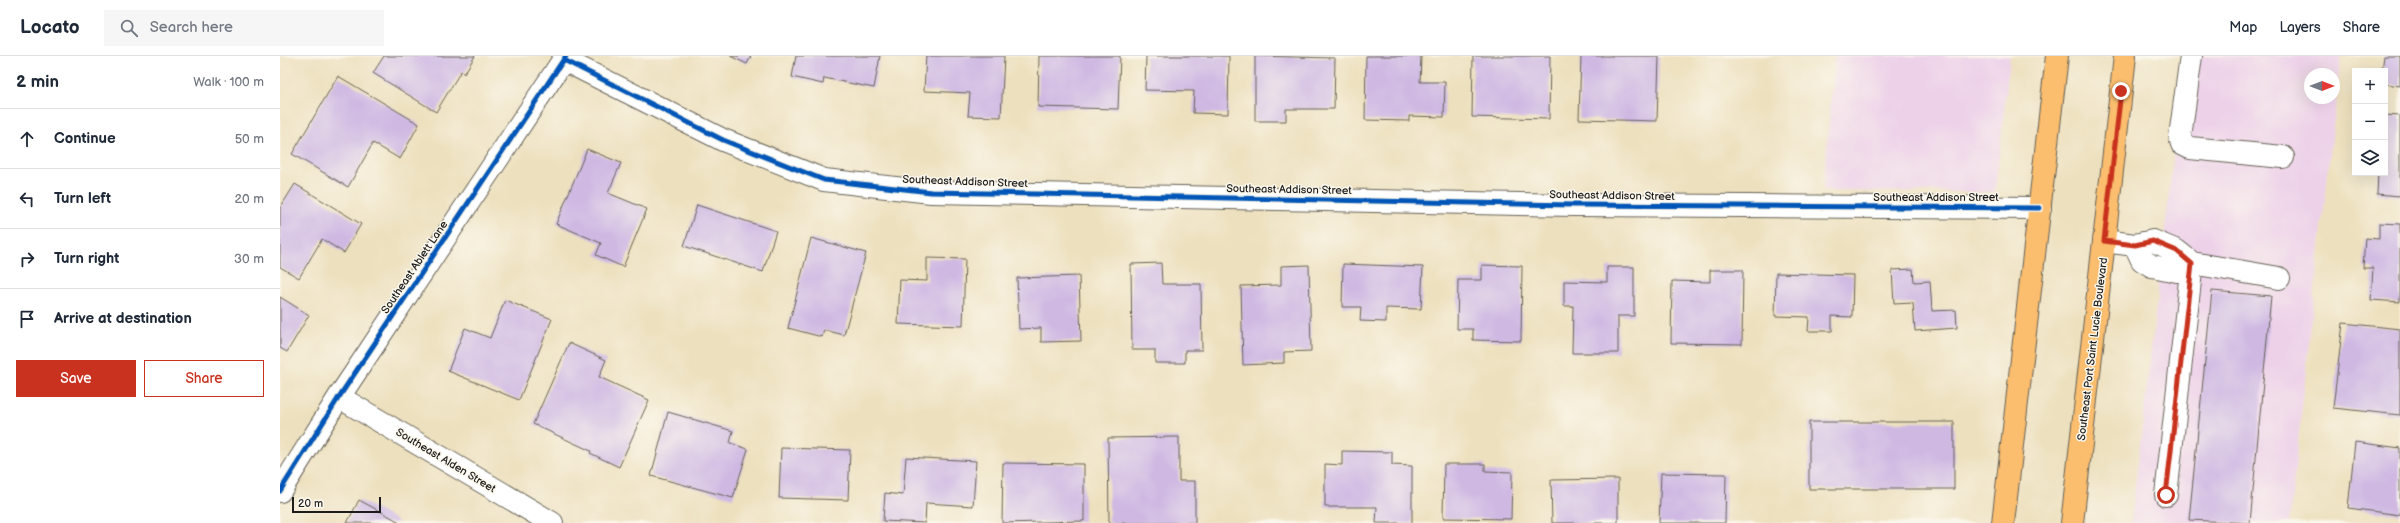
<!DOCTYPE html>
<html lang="en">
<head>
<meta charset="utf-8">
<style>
	:root { --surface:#fff; --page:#f6f6f7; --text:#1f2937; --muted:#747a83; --line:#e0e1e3; --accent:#c8321e }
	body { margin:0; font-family:"Balsamiq Sans",sans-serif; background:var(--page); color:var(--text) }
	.controls { position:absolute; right:12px; top:12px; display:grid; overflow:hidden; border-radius:0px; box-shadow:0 4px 16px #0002 }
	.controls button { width:36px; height:36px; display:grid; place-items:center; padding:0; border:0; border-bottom:1px solid var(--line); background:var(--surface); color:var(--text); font:20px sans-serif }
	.compass { position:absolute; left:2024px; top:12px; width:36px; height:36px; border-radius:50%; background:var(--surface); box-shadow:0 4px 16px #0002; rotate:90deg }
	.scale { position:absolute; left:12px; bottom:10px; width:89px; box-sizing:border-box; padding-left:4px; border:2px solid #1c1c1c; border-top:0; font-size:11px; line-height:14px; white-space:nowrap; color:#1c1c1c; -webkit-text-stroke:3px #fbf7ec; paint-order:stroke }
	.stop { position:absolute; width:12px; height:12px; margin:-9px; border:3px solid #c8321e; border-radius:50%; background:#fff }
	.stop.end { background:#c8321e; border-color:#fff; box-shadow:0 1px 4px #0008 }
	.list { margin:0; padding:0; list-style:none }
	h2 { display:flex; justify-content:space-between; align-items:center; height:52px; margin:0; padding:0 16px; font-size:17px }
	h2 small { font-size:13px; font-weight:400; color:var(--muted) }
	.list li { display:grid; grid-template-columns:26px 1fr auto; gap:12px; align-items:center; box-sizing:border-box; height:60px; padding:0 16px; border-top:1px solid var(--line) }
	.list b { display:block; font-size:15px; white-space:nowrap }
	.list em { font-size:13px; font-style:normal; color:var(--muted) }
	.actions { display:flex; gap:8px; padding:12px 16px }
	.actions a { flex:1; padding:9px 0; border:1px solid var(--accent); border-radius:0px; text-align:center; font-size:14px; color:var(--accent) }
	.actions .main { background:var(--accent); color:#fff }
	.icon { flex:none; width:22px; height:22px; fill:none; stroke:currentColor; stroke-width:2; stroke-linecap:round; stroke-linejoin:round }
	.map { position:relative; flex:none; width:2120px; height:467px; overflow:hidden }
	header { display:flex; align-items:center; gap:24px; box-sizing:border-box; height:56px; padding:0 20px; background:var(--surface); border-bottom:1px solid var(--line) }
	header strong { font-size:19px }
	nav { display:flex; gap:22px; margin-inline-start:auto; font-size:14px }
	.search { width:280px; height:36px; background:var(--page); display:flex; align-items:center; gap:10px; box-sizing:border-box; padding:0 14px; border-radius:0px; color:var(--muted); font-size:15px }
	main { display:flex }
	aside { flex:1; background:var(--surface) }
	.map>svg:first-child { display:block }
</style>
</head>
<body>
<header>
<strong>Locato</strong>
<div class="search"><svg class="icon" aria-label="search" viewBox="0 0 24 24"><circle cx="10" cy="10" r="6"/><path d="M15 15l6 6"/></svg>Search here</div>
<nav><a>Map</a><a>Layers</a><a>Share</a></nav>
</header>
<main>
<aside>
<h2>2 min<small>Walk · 100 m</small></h2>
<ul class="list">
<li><svg class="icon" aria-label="ahead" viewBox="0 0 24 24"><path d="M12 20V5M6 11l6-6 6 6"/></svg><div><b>Continue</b></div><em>50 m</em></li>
<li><svg class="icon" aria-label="left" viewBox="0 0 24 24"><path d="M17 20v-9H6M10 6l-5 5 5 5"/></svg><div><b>Turn left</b></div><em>20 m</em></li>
<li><svg class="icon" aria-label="right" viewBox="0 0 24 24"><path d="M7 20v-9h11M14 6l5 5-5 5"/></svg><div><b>Turn right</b></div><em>30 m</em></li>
<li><svg class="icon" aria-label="arrive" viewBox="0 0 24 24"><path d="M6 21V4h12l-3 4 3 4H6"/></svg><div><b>Arrive at destination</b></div></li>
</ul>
<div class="actions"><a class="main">Save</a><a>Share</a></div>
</aside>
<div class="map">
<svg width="2120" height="467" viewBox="0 0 2120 467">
	<rect width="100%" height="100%" fill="#fbf7ec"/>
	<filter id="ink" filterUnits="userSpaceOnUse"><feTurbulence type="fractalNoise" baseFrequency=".025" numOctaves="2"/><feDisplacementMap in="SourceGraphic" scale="8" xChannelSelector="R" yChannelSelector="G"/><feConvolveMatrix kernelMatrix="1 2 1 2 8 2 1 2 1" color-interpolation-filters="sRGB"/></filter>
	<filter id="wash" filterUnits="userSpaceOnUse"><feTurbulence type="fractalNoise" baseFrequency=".012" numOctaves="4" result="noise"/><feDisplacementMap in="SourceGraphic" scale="16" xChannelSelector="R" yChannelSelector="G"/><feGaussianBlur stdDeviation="0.9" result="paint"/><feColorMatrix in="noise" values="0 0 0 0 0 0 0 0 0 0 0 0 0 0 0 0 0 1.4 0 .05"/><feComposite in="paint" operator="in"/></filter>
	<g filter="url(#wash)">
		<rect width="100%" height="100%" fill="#ede0be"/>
		<!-- built -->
		<path fill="#edd1e9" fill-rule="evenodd" d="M 1555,0 L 1730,0 L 1715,136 L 1543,135 Z
			M 1905,0 L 2061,0 L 2009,467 L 1851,467 ZM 2030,18 L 2054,18 L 2054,42 L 2030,42 Z"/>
		<g id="blocks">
			<!-- building -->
			<path fill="#cfb9e3" d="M 104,0 L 195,0 L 184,18 L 181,15 L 156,56 L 93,17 Z
				M 450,0 L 471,0 L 467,8 Z
				M 516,0 L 600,0 L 594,32 L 544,22 L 543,28 L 512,21 Z
				M 646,0 L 724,0 L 721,61 L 688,60 L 690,37 L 644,35 Z
				M 759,0 L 840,0 L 838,53 L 758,51 Z
				M 866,0 L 949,0 L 948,58 L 913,57 L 914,35 L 865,34 Z
				M 975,0 L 1055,2 L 1054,53 L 1006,53 L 1006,65 L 975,65 Z
				M 1086,0 L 1141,0 L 1140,26 L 1165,26 L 1164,61 L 1129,60 L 1129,65 L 1085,64 Z
				M 1193,0 L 1270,0 L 1269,63 L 1192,61 Z
				M 1301,0 L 1379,0 L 1377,65 L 1299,63 Z
				M 2104,0 L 2120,0 L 2120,30 L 2105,28 L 2105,15 L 2102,15 Z
				M 58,20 L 139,68 L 120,103 L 93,87 L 68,131 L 12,98 Z
				M 2105,59 L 2120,60 L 2120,140 L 2097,138 L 2098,117 L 2105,117 Z
				M 307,93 L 341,107 L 328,137 L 367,153 L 343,211 L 316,199 L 321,187 L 276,168 Z
				M 15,128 L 81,168 L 64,197 L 42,183 L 19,222 L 0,211 L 0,152 Z
				M 417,149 L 496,175 L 483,216 L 404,190 Z
				M 2099,167 L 2120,168 L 2120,246 L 2091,244 L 2093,212 L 2083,212 L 2085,182 L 2099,183 Z
				M 531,182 L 586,197 L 564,279 L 544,274 L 542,281 L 508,272 Z
				M 647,202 L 685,203 L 683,270 L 618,268 L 620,224 L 647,225 Z
				M 881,207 L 882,228 L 921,228 L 922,294 L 905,294 L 905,307 L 875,307 L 875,294 L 852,294 L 851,208 Z
				M 1063,208 L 1143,211 L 1141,253 L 1106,252 L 1106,266 L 1080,265 L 1081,251 L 1062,251 Z
				M 1029,209 L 1031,295 L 1004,296 L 1004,307 L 963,309 L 961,230 L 1001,229 L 1001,210 Z
				M 1202,209 L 1242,210 L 1241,285 L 1193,284 L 1193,273 L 1177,273 L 1178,224 L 1202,224 Z
				M 1327,211 L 1354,211 L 1354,260 L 1338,260 L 1338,297 L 1292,297 L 1293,250 L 1284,250 L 1284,225 L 1327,226 Z
				M 1633,213 L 1634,226 L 1650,225 L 1652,255 L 1676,254 L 1677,272 L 1635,275 L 1633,247 L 1614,248 L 1612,214 Z
				M 1430,214 L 1463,214 L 1462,288 L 1391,287 L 1392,225 L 1430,226 Z
				M 1496,217 L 1573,219 L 1572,261 L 1552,260 L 1552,275 L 1528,275 L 1529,261 L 1495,260 Z
				M 799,220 L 801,285 L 761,286 L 761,272 L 739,273 L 737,222 Z
				M 1932,235 L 1991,240 L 1970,467 L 1909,464 Z
				M 0,241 L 29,259 L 7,296 L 0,292 Z
				M 225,244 L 272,263 L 239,344 L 168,315 L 185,272 L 210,282 Z
				M 2063,267 L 2120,273 L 2120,359 L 2053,352 Z
				M 289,287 L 326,304 L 319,321 L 369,344 L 339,411 L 310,397 L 311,395 L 253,368 Z
				M 388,356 L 453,375 L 450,387 L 468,393 L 453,442 L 371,420 Z
				M 1529,366 L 1674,366 L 1674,433 L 1529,433 Z
				M 899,381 L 899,425 L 915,425 L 915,467 L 829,467 L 828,382 Z
				M 2075,386 L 2120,392 L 2120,459 L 2068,452 Z
				M 501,392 L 570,394 L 568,444 L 499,442 Z
				M 1062,395 L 1112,396 L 1112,409 L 1132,410 L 1132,467 L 1096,467 L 1097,451 L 1045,451 L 1045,408 L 1062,409 Z
				M 626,401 L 696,405 L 693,450 L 646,447 L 645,467 L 603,465 L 605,437 L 623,439 Z
				M 723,407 L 804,408 L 804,465 L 722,467 Z
				M 1164,408 L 1205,408 L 1205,415 L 1232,416 L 1231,463 L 1163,462 Z
				M 1381,417 L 1446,418 L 1445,467 L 1379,467 Z
				M 1338,423 L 1338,467 L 1272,467 L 1271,424 Z
				M 79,444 L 118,465 L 117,467 L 67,467 Z"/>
		</g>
	</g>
	<g filter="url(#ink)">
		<use href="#blocks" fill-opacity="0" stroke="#656155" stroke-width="1"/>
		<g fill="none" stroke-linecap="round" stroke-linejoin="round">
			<!-- minor casing -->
			<g stroke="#656155" stroke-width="24">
				<path id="minor" d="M 1911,0 L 1900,81 L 1902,88 L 1910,92 L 2003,101
					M 284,4 L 443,84 L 544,124 L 651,136 L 1294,149 L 1760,152
					M 1824,185 L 1855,189 L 1873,185 L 1897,195 L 1912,207 L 1897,215 L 1872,210 L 1862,204 L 1855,189
					M 59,341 L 272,467
					M 0,435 L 59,341 L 286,0
					M 1886,439 L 1912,207 L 1999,222"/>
			</g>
			<!-- major casing -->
			<g stroke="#656155" stroke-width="24">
				<path id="major" d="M 1723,467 L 1777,0
					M 1792,467 L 1845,0"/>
			</g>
			<!-- minor -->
			<use href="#minor" stroke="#fff" stroke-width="22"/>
			<!-- major -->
			<use href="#major" stroke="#fbbd6e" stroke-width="22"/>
			<!-- cycleway casing -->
			<g stroke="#fbf7ec" stroke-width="8">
				<path id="cycleway" d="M 284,4 L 443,84 L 544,124 L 651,136 L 1294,149 L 1760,152
					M 0,435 L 59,341 L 286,0"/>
			</g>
			<!-- cycleway -->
			<use href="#cycleway" stroke="#0057b8" stroke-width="5"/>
		</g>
	</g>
	<g fill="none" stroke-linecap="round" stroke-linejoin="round" filter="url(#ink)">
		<!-- route -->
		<path stroke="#c8321e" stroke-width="5" d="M 1841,35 L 1824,185 L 1855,189 L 1873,185 L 1897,195 L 1912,208 L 1886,439"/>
	</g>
	<g text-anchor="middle" stroke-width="3" stroke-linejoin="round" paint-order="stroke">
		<!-- street labels -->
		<g font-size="11" fill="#1c1c1c" stroke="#fbf7ec">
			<text transform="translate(685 125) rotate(2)" y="4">Southeast Addison Street</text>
			<text transform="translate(1009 133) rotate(1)" y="4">Southeast Addison Street</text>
			<text transform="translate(1332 139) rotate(1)" y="4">Southeast Addison Street</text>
			<text x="1656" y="145">Southeast Addison Street</text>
			<text transform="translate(134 211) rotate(-56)" y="4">Southeast Ablett Lane</text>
			<text transform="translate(1812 293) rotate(-83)" y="4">Southeast Port Saint Lucie Boulevard</text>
			<text transform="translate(166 404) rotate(31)" y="4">Southeast Alden Street</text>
		</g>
	</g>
</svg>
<div class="controls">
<button>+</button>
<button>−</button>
<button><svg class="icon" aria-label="layers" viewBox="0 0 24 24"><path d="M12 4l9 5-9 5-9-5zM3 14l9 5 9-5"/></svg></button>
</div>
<svg class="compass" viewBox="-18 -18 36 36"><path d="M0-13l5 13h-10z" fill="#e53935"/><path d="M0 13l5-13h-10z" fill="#747a83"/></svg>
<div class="scale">20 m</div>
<div class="stop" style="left:1886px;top:439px"></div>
<div class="stop end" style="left:1841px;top:35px"></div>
</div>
</main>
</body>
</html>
